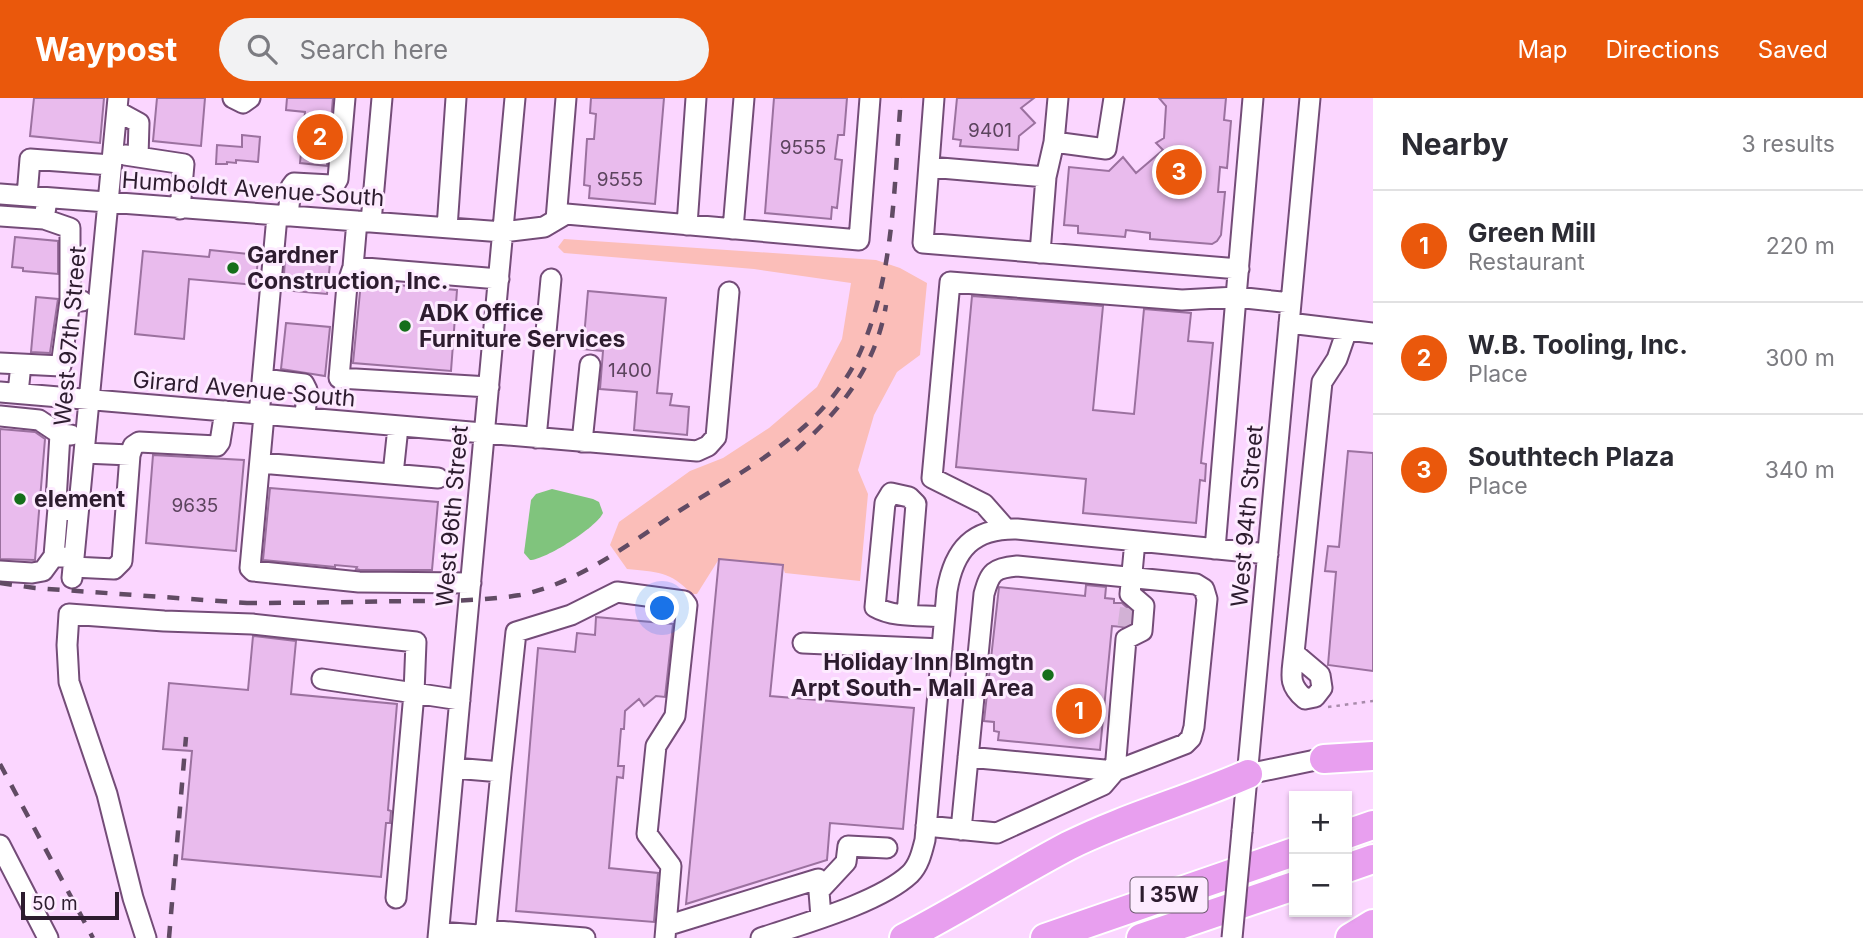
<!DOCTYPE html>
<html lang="en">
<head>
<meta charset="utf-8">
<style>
	:root { --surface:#fff; --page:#f2f2f3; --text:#2b2b33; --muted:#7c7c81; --line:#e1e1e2; --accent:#ea580c }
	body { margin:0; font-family:Inter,sans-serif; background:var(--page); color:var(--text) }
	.controls { position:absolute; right:21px; bottom:21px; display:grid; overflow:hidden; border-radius:0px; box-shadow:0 2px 5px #0004 }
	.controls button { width:63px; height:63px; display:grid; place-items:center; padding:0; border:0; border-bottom:2px solid var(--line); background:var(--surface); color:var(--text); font:35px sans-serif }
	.scale { position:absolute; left:21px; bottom:18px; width:98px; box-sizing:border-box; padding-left:7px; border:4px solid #2d1c2f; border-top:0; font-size:19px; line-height:24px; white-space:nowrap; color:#2d1c2f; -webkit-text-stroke:5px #fdebff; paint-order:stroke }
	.you { position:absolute; left:663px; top:511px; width:24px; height:24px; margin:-18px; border:5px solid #fff; border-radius:50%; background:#1a73e8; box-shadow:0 0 0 10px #1a73e833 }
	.badge { display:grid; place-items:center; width:46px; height:46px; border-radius:50%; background:var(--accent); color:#fff; font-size:23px; font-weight:700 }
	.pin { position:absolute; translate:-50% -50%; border:4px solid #fff; box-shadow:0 2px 7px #0006 }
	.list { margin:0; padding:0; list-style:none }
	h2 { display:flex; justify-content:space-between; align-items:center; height:91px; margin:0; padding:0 28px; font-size:30px }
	h2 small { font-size:23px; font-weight:400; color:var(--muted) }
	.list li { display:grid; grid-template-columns:46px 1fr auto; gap:21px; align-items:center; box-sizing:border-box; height:112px; padding:0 28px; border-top:2px solid var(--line) }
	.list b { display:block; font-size:26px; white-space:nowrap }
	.list p { margin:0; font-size:23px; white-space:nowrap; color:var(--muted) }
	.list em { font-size:23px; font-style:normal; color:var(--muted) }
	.icon { flex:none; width:38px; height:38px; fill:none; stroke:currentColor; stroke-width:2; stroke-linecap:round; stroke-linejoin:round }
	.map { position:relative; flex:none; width:1373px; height:840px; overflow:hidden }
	header { display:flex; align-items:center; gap:42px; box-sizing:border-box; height:98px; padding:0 35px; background:var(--accent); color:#fff }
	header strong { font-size:33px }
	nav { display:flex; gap:38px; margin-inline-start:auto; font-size:24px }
	.search { width:490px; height:63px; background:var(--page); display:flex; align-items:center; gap:18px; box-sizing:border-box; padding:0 24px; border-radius:38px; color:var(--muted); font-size:26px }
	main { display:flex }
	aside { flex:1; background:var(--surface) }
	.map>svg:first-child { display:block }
</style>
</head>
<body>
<header>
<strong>Waypost</strong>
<div class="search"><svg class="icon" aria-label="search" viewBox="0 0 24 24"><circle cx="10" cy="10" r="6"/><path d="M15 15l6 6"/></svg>Search here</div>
<nav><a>Map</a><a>Directions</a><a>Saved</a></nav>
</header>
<main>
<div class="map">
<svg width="1373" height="840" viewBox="0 0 1373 840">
	<rect width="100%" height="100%" fill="#fbd6ff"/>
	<!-- green -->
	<path fill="#fbbeb9" d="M 564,141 L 876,162 L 900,170 L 927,185 L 920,257 L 897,274 L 874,317 L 858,372 L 868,396 L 860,483 L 785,475 L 782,467 L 719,461 L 697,496 L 692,496 C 670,473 657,474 627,471 L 610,447 L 619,424 L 690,373 L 723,360 L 769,330 L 817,289 L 842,241 L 851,185 L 754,171 L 564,155 L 558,149 Z"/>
	<!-- water -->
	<path fill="#80c47d" d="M 552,391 L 593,401 L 599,404 L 603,415 C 597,429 545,462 530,462 L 524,455 L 531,402 L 536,396 Z"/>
	<!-- building -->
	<path fill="#e9bbed" stroke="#9b719f" stroke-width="2" d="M 34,0 L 104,0 L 100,45 L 30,38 Z
		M 157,0 L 205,0 L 201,48 L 153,43 Z
		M 287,0 L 333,0 L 327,68 L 300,65 L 305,14 L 286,12 Z
		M 591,0 L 664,0 L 655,106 L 589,100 L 590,88 L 584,87 L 587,41 L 594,41 L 596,16 L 590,15 Z
		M 774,0 L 847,0 L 844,37 L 838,37 L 835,61 L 842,62 L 837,110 L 832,109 L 831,121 L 765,115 Z
		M 957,0 L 1034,0 L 1021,10 L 1035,25 L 1019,38 L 1018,52 L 960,48 L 961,42 L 953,41 Z
		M 1159,0 L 1226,0 L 1224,22 L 1231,23 L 1227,70 L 1220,69 L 1218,94 L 1225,94 L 1221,137 L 1217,143 L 1212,146 L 1150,141 L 1150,135 L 1126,132 L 1125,139 L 1078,135 L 1078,128 L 1064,127 L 1069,69 L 1109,73 L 1123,59 L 1136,75 L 1163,52 L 1156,45 L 1164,40 L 1166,8 Z
		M 242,37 L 260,39 L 258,64 L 236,62 L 236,65 L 227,64 L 227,66 L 216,66 L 217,47 L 242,49 Z
		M 15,139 L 58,143 L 58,176 L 23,173 L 23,170 L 12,169 Z
		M 210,152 L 258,157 L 256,187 L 189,181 L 184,241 L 135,236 L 143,153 L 209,159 Z
		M 285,161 L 330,165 L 327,196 L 283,192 Z
		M 361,184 L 457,192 L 451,273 L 353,265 Z
		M 588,193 L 666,200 L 657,295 L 672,296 L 670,307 L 689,309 L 687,337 L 634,332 L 637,294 L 600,291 L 603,253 L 583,251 Z
		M 972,198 L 1103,208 L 1093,312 L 1134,316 L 1144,211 L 1191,215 L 1188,243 L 1213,245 L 1201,365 L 1206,366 L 1205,383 L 1200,382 L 1196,425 L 1083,415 L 1086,381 L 956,369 Z
		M 36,199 L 58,201 L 50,255 L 31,254 Z
		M 286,225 L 330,229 L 325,278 L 281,271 Z
		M 0,331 L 35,334 L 45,341 L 35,462 L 0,461 Z
		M 1348,353 L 1373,355 L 1373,573 L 1328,567 L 1336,474 L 1325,473 L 1328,448 L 1339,449 Z
		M 153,357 L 244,362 L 236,453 L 146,445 Z
		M 270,390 L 438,404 L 432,472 L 360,472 L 356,471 L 357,469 L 335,467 L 335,469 L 263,462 Z
		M 719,461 L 783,467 L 770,598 L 914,610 L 903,731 L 830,725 L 827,762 L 686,806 Z
		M 1086,487 L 1106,489 L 1105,500 L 1114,501 L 1114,505 L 1122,505 L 1131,513 L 1130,525 L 1123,529 L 1112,528 L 1100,652 L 998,642 L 999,634 L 994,633 L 994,624 L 984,623 L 999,489 L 1085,498 Z
		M 596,519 L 673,526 L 665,599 L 656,598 L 644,608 L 639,601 L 625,613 L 624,631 L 621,631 L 618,668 L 624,668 L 623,680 L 617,679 L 609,770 L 658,775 L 654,824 L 516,813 L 538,550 L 575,554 L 577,535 L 595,537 Z
		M 253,538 L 296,543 L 291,596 L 397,606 L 388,712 L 391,713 L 390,725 L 386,725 L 381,779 L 182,761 L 192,653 L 163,651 L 169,585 L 248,592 Z"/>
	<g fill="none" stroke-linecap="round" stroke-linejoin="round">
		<!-- minor-tunnel -->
		<path stroke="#d2b1d5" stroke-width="19" stroke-dasharray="19 10" stroke-linecap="butt" d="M 1127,529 L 1130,506"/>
		<!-- minor casing -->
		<g stroke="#744c78" stroke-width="23">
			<path id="minor" d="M 233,0 L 243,5 L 250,0
				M 934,0 L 923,145 L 1239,171
				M 1253,0 L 1236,199 L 1291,205
				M 117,13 L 139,25 L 138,59 L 125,57
				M 1054,44 L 1106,51 L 1114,0
				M 138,59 L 184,66 L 180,111
				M 929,69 L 1046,79
				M 0,96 L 503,134 L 544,129 L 566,116 L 859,142 L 870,0
				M 27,98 L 30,61 L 111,67
				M 0,118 L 44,121 L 46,108
				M 288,118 L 291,89 L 294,85 L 331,87 L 335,86 L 338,81 L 345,0
				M 44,121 L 70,130 L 70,202 L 82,203
				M 556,122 L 566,0
				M 371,124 L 382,0
				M 687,127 L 696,0
				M 447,130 L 456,0
				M 733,131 L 744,0
				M 1040,155 L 1046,79 L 1054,44 L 1058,0
				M 353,169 L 357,123
				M 1289,225 L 1373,235
				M 0,265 L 21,266
				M 263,281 L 304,286 L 307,292 L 305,320
				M 489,289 L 339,280 L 347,187 L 353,169 L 499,181
				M 0,294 L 697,353 L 708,348 L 716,339 L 729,194
				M 18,295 L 21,266 L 61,268 L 70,202
				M 259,317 L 277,118
				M 264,317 L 250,470 L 253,473 L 359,484 L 471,485
				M 0,318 L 39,322 L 60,336 L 71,337
				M 60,336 L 56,403 L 58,410 L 78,413
				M 536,340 L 551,181
				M 582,344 L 590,267
				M 84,355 L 130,357 L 133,348 L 139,344 L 217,348 L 220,344 L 225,313
				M 260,365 L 438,380
				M 393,376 L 398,329
				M 58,410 L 54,458 L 74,460
				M 1006,431 L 984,406 L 932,380 L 950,184 L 1182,202 L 1236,199 L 1215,451
				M 73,469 L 114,471 L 122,463 L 130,357
				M 0,473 L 32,475 L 43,473 L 54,458
				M 72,480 L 118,0
				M 907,516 L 916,406 L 909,399 L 891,395 L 885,405 L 875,509 C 894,520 923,517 944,519
				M 803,545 L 942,551
				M 1294,555 L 1320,577 L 1322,590 L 1315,599 L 1305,601 C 1287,586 1292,576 1294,555 L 1322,284 L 1337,261 L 1347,232
				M 968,659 L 1115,673 L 1126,541 L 1142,533 L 1144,508 L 1130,496 L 1135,443
				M 454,670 L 501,674 L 485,840
				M 501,674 L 516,534 L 571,517 L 617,494 L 684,503 L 687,507 L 675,618 L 656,648 L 647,736 L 671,768 L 665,840
				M 1248,676 L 1335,658
				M 926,728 L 997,735 L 1103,687 L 1115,673 L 1185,646 L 1191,640 L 1194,629 L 1207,501 L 1204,491 L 1196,486 L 1017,468 C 994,470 990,474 984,496 L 961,732
				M 1242,733 L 1310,0
				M 0,747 L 48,840
				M 819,793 L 846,764 L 848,748 L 887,750
				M 396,800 L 414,595 L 460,602
				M 666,828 L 818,781 L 821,819
				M 439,834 L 479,837 L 485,832 L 585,840
				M 146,840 L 133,800 L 107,696 L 69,584 L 67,547 L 69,516 L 164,523 L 252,526 L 416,544 L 414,595 L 322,581
				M 438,840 L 515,0
				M 761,840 C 802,826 879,805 910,776 C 919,767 922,754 925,742 L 947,493 C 954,451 973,430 1017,431 L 1268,456"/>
		</g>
		<!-- highway casing -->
		<g stroke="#fff" stroke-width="32">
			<path id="highway" d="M 1324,661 L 1373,658
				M 1347,736 L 1373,727
				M 1347,770 L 1373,761
				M 904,840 C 960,811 1013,777 1068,748 C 1126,719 1189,702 1248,676
				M 1045,840 L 1294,754
				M 1141,840 L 1294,788
				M 1350,840 L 1373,826"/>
		</g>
		<!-- path -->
		<path stroke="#a78aaa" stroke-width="2.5" stroke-dasharray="3.5 5" stroke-linecap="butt" d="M 1328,609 L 1373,603"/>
		<!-- minor -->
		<use href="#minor" stroke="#fff" stroke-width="19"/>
		<!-- highway -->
		<use href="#highway" stroke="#e89fef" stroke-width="28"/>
		<!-- rail -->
		<path stroke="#614b64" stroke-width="4.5" stroke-dasharray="12 12" stroke-linecap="butt" d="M 796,352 C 841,312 876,268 886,207
			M 0,485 L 35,490 L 247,505
			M 245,505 C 300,505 355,504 409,503 C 446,503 484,503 520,497 C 579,485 630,445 679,413 C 722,386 768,361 806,327 C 829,306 850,279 862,250 C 895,172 894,83 901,0
			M 0,666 L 93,840
			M 169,840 L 186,639"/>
		<!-- minor-bridge casing -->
		<g stroke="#744c78" stroke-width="23" stroke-linecap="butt">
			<path id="minor-bridge" d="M 1232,840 L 1242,733"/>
		</g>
		<!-- minor-bridge -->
		<use href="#minor-bridge" stroke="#fff" stroke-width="19"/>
	</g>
	<!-- markers -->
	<g fill="#156f1b" stroke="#fdebff" stroke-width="2.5">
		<circle cx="233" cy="170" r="7"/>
		<circle cx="405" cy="228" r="7"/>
		<circle cx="20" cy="401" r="7"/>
		<circle cx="1048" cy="577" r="7"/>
	</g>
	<g text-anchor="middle" stroke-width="6" stroke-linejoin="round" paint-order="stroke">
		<!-- number labels -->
		<g font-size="19" fill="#5c445e">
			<text x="990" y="39">9401</text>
			<text x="803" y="56">9555</text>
			<text x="620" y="88">9555</text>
			<text x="630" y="279">1400</text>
			<text x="195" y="414">9635</text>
		</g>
		<!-- shield labels -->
		<rect fill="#fdebff" stroke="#6b5a6d" stroke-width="2" x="1130.5" y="779.5" width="77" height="35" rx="5"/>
		<g font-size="21" font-weight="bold" fill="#2d1c2f">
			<text x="1169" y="804">I 35W</text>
		</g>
		<!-- street labels -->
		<g font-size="23" fill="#2d1c2f" stroke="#fdebff">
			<text transform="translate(253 91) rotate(4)" y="8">Humboldt Avenue South</text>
			<text transform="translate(70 238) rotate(-85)" y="8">West 97th Street</text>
			<text transform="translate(244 291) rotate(5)" y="8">Girard Avenue South</text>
			<text transform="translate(452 418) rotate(-85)" y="8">West 96th Street</text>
			<text transform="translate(1247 418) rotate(-85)" y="8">West 94th Street</text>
		</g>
		<!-- poi labels -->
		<g font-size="23" font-weight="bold" fill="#2d1c2f" stroke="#fdebff" text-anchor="start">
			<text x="247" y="165">Gardner<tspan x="247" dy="26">Construction, Inc.</tspan></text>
			<text x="419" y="223">ADK Office<tspan x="419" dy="26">Furniture Services</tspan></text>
			<text x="34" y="409">element</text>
			<text x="1034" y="572" text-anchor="end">Holiday Inn Blmgtn<tspan x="1034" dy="26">Arpt South- Mall Area</tspan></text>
		</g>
	</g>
</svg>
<div class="controls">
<button>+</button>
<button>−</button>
</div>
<div class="scale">50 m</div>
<div class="you"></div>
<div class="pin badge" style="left:1079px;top:613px">1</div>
<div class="pin badge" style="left:320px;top:39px">2</div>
<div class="pin badge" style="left:1179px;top:74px">3</div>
</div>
<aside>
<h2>Nearby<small>3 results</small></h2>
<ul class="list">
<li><span class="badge">1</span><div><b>Green Mill</b><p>Restaurant</p></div><em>220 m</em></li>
<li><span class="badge">2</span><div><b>W.B. Tooling, Inc.</b><p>Place</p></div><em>300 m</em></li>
<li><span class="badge">3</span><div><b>Southtech Plaza</b><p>Place</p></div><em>340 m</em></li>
</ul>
</aside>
</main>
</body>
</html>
